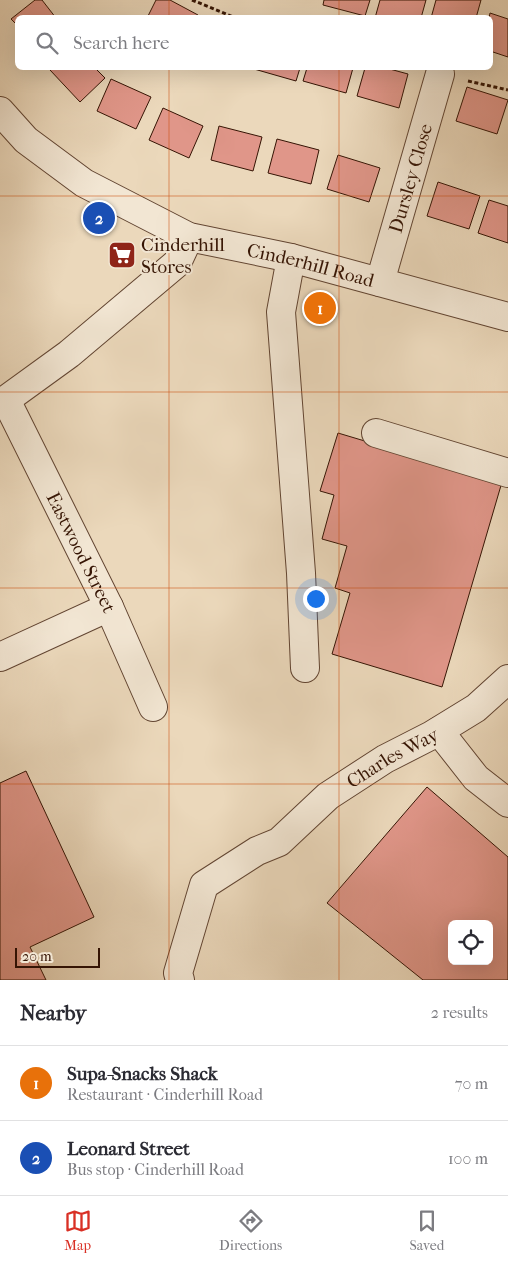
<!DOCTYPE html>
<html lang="en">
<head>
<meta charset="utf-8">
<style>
	:root { --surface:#fff; --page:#f2f2f3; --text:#2b2b33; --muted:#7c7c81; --line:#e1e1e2; --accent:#d93025 }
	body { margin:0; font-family:"IM FELL French Canon",serif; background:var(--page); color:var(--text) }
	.controls { position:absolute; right:15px; bottom:15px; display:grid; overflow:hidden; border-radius:8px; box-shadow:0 5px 20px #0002 }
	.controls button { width:45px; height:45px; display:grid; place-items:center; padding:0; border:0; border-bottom:1px solid var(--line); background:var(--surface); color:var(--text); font:25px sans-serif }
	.scale { position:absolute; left:15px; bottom:12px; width:85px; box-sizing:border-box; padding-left:5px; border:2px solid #351404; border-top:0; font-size:14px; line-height:18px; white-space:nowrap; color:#351404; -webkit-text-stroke:4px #f2e6d3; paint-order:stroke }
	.you { position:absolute; left:315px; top:598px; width:18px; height:18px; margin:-12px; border:4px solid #fff; border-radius:50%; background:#1a73e8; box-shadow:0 0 0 8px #1a73e833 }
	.badge { display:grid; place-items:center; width:32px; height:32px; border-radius:50%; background:var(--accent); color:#fff; font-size:16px; font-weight:700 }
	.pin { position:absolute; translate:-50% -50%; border:2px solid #fff; box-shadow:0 1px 5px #0006 }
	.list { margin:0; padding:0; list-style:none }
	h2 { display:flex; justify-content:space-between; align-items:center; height:65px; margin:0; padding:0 20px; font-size:21px }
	h2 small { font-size:16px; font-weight:400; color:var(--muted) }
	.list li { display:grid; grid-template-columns:32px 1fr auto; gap:15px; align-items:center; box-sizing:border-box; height:75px; padding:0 20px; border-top:1px solid var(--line) }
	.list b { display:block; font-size:19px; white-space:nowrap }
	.list p { margin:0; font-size:16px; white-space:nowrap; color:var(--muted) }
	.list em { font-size:16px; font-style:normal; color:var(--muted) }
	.icon { flex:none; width:28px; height:28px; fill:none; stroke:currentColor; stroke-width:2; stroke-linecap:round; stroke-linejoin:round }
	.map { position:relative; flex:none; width:508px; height:980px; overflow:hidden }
	.search { position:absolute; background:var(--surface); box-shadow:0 5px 20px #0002; left:15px; right:15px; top:15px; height:55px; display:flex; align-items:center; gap:12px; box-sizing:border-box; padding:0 18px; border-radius:8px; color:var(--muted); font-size:19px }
	.sheet { height:215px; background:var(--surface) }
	nav { display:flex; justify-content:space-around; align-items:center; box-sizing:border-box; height:70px; border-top:1px solid var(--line); background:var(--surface); font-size:14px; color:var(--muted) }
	nav a { display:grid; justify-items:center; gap:2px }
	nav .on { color:var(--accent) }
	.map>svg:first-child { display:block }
</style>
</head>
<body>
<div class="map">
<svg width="508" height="980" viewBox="0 0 508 980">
	<rect width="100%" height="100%" fill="#ebd8bb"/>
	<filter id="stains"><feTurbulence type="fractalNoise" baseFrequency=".004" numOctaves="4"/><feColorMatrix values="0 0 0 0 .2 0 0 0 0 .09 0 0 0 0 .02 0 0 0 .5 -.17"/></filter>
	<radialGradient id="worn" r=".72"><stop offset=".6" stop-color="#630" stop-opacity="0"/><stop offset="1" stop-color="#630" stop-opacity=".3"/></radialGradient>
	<!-- building -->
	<path fill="#e09689" stroke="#351404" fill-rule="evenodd" d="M 35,0 L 42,0 L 56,18 L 18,18 L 18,26 L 11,19 Z
		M 156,0 L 170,0 L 198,15 L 196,18 L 147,18 Z
		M 324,0 L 370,0 L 365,16 L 323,5 Z
		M 380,0 L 426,0 L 421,18 L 375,18 Z
		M 436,0 L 481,0 L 476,18 L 431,18 Z
		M 490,13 L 508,19 L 508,57 L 490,51 L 490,18 L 489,18 Z
		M 53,68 L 95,68 L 105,78 L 80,102 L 50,70 Z
		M 255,68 L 300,68 L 296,81 L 254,69 Z
		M 307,68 L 353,68 L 346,93 L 303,81 Z
		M 365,68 L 386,68 L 408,74 L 399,108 L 357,96 Z
		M 111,79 L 151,97 L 136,129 L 97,111 Z
		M 467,87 L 508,100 L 497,134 L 456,121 Z
		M 163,108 L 203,126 L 189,158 L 149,140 Z
		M 219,126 L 262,137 L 253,171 L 211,160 Z
		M 277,139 L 319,150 L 311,184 L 268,173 Z
		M 338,155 L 380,168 L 369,202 L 327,189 Z
		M 438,182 L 480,196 L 469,229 L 427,216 Z
		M 489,200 L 508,206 L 508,243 L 478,233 Z
		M 312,295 L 332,301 L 327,319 L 310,315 Z
		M 338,433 L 502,482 L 442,687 L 332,654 L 350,593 L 335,588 L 347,546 L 322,539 L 334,495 L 320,491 Z
		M 26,771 L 94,917 L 30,947 L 46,980 L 0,980 L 0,783 Z
		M 427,787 L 508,857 L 508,980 L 423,980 L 327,903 ZM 452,924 L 489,924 L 489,961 L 452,961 Z"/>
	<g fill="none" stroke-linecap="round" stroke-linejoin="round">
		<!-- minor casing -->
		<g stroke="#624532" stroke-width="30">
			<g id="minor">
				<path id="s1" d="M 0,111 L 26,140 L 84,183 L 189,237 L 291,258 L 508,317"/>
				<path d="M 291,258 L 281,312 L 301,573 L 305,668"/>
				<path id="s2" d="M 380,282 L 440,74"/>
				<path id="s3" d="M 6,400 L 109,607 L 153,707"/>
				<path d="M 0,404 L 69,354 L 177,263 L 189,237"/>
				<path d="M 376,433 L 508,473"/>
				<path d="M 0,657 L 109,607"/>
				<path d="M 439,731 L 476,778 L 508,803"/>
				<path id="s4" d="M 180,980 L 178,973 L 204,885 L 257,851 L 279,842 L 328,796 L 385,759 L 432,735 L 476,708 L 508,679"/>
			</g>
		</g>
		<!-- path -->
		<path stroke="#351404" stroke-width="3" stroke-dasharray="4 2.5" stroke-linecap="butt" d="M 192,0 L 236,18
			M 468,81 L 508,90"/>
		<!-- minor -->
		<use href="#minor" stroke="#f2e6d3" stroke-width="28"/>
	</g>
	<!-- grid -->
	<path fill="none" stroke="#cd4f0b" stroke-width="1" stroke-opacity="0.55" d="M 169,0 L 169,18M 339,0 L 339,18M 169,68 L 169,980M 339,68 L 339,980M 0,196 L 508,196M 0,392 L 508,392M 0,588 L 508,588M 0,784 L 508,784"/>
	<!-- icons -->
	<defs>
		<g id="supermarket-square" transform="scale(1.4375)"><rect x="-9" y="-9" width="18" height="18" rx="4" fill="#8f2418" stroke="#f2e6d3"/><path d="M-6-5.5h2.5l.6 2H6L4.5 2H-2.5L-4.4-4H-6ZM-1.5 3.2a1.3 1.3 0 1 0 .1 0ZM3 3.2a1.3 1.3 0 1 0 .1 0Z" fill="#fff"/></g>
	</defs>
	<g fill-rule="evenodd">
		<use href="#supermarket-square" x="122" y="255"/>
	</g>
	<g text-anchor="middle" stroke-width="4" stroke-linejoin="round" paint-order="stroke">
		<!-- street labels -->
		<g font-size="19" fill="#351404" stroke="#f2e6d3">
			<text dy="7" stroke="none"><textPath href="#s2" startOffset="108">Dursley Close</textPath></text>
			<text dy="7" stroke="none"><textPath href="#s1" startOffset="354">Cinderhill Road</textPath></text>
			<text dy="7" stroke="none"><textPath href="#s3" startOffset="170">Eastwood Street</textPath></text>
			<text dy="7" stroke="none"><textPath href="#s4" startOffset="328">Charles Way</textPath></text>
		</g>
		<!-- poi labels -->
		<g font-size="19" fill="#351404" stroke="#f2e6d3" text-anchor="start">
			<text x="141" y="251">Cinderhill<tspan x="141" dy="22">Stores</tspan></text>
		</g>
	</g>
	<rect width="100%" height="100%" filter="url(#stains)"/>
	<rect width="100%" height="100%" fill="url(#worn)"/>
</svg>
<div class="controls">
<button><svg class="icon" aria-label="locate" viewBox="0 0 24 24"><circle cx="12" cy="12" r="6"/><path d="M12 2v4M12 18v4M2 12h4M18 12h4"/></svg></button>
</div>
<div class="scale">20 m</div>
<div class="you"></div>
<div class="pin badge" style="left:320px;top:308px;background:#e8710a">1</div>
<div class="pin badge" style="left:99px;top:218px;background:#1a4fb4">2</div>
<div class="search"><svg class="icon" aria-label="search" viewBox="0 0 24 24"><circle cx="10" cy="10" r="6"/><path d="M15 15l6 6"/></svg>Search here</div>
</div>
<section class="sheet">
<h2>Nearby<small>2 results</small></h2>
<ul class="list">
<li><span class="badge" style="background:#e8710a">1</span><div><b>Supa-Snacks Shack</b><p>Restaurant · Cinderhill Road</p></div><em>70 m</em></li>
<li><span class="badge" style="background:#1a4fb4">2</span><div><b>Leonard Street</b><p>Bus stop · Cinderhill Road</p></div><em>100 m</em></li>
</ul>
</section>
<nav>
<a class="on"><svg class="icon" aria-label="map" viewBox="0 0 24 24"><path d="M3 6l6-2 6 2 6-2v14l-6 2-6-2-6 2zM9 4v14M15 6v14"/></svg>Map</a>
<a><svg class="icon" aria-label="directions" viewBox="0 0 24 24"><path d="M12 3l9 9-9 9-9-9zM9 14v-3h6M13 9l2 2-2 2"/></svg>Directions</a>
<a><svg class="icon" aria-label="saved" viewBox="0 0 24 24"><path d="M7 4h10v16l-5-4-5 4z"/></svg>Saved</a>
</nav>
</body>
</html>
